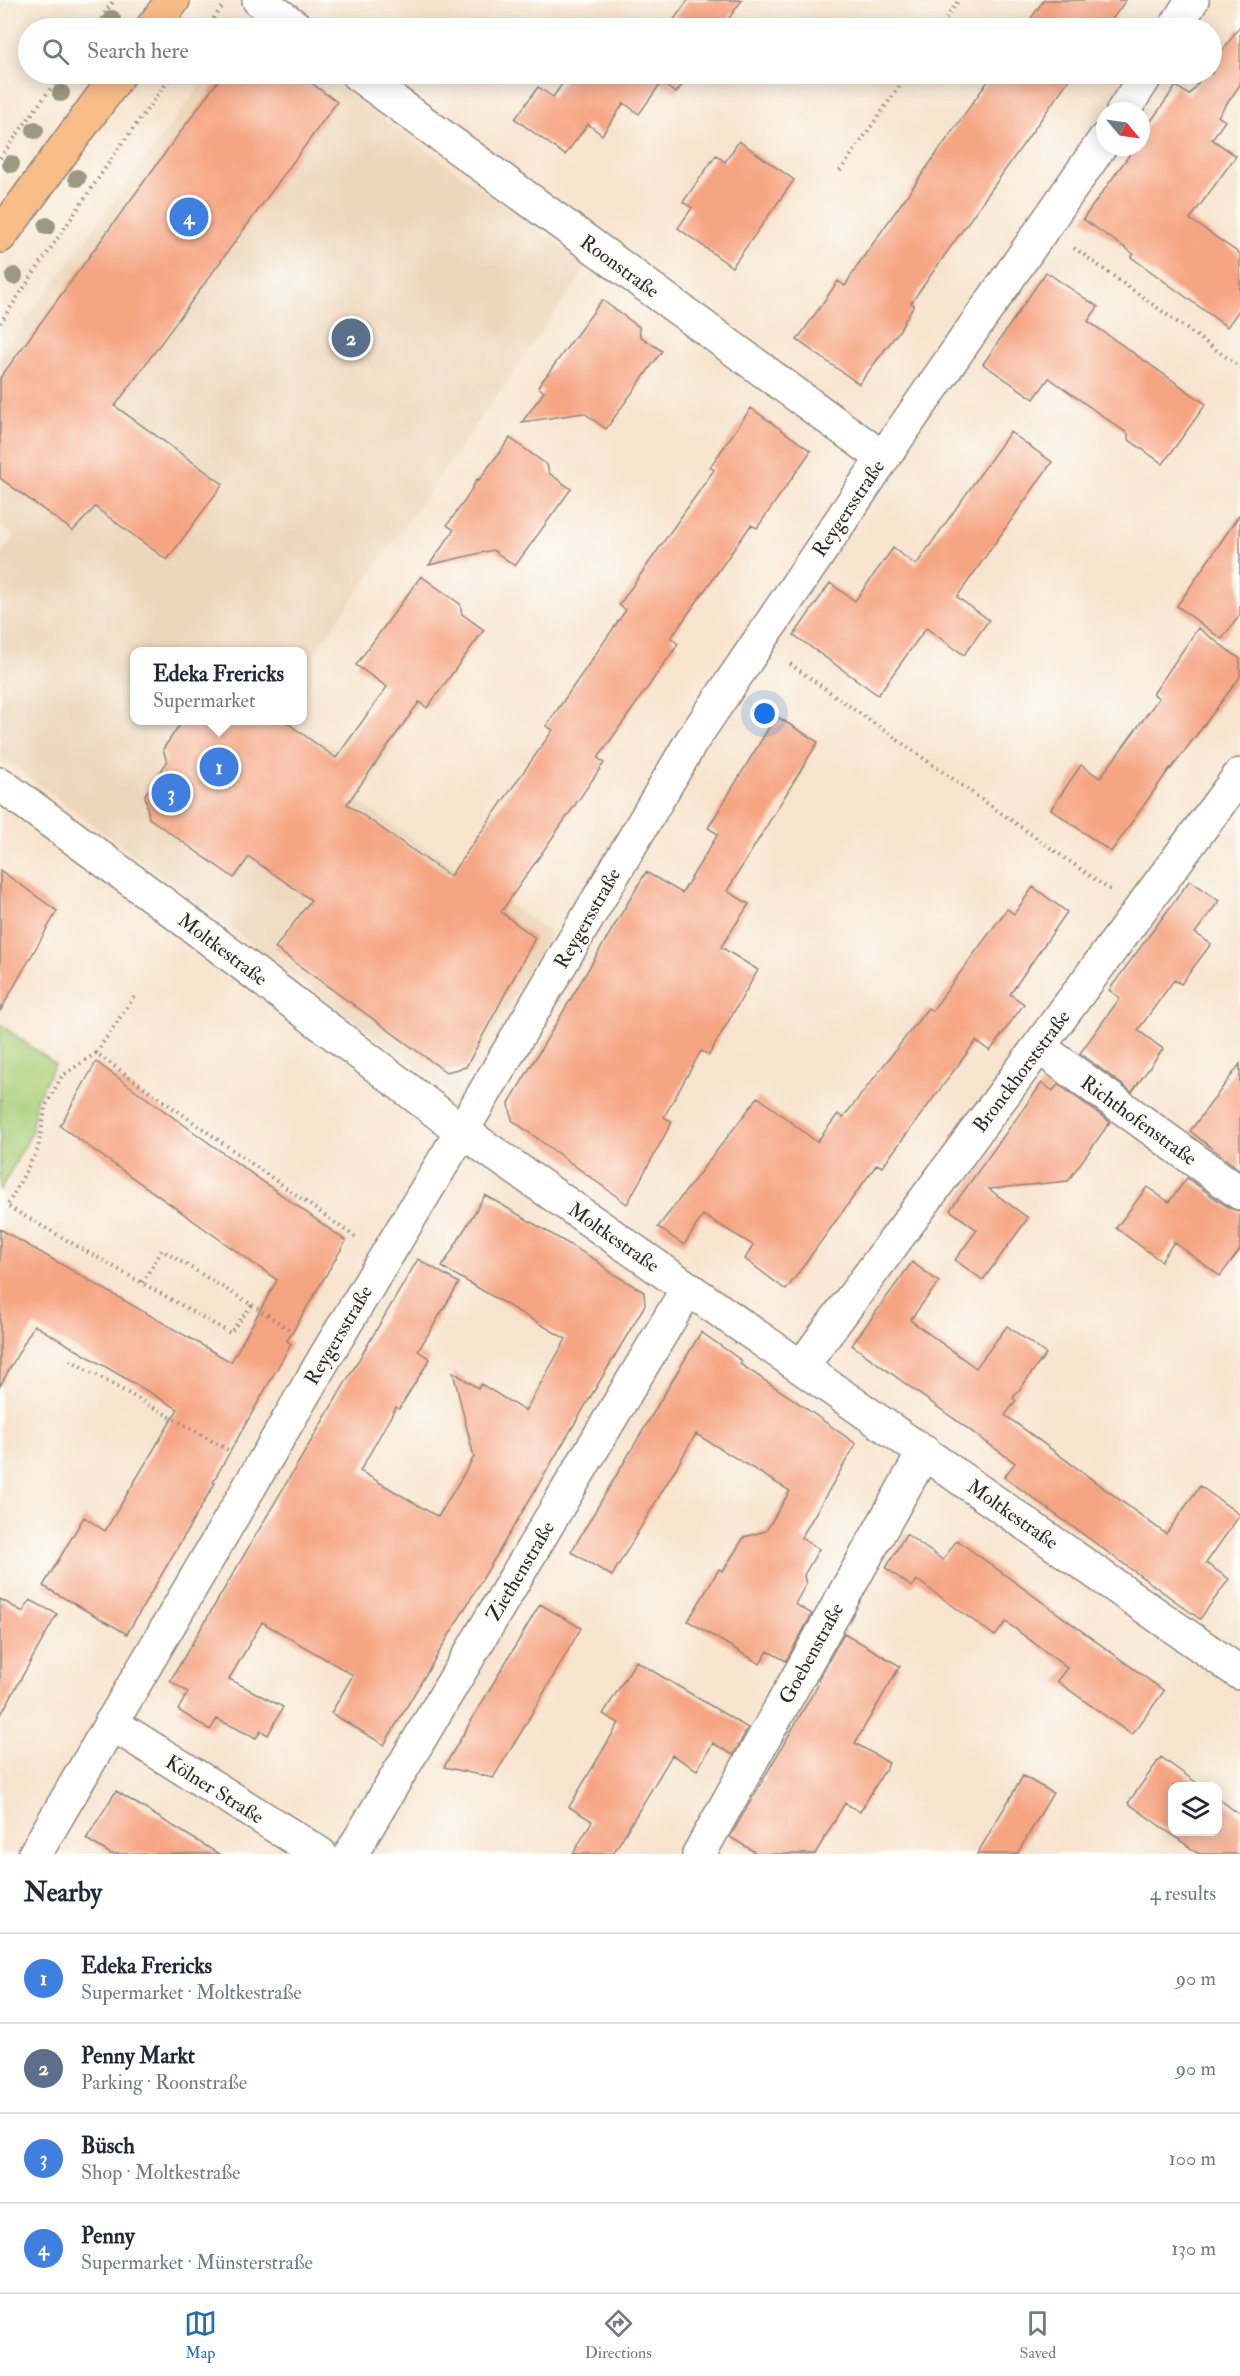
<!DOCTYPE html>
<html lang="en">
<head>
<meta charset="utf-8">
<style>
	:root { --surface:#fff; --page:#f2f2f3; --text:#1f2937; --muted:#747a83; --line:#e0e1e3; --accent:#1f6fb2 }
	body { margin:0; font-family:"IM FELL Double Pica",serif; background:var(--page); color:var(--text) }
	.controls { position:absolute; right:18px; bottom:18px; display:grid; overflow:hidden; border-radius:12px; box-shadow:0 3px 15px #0003 }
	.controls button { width:54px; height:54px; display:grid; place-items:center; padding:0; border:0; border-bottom:2px solid var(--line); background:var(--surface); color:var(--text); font:30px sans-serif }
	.compass { position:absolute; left:1096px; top:102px; width:54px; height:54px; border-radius:50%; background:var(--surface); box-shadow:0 3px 15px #0003; rotate:119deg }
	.you { position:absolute; left:765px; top:714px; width:21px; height:21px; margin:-15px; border:4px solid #fff; border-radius:50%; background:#1a73e8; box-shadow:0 0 0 9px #1a73e833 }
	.badge { display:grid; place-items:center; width:39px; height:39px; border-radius:50%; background:var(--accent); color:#fff; font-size:20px; font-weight:700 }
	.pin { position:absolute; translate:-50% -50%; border:3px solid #fff; box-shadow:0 2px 6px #0006 }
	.popup { position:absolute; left:130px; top:647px; width:177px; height:78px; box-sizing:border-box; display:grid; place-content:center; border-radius:12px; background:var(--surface); filter:drop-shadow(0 2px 4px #0005); font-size:20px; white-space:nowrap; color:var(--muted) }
	.popup b { font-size:22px; color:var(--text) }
	.popup::after { content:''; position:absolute; left:50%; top:100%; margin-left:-12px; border:12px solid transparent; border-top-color:var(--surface) }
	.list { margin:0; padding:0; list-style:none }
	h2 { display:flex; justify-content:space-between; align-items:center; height:78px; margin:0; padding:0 24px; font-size:26px }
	h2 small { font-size:20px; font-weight:400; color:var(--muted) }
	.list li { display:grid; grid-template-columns:39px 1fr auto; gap:18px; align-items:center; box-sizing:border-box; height:90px; padding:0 24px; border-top:2px solid var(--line) }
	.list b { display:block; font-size:22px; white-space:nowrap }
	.list p { margin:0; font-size:20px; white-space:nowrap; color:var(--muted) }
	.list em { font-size:20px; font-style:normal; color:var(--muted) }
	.icon { flex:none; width:33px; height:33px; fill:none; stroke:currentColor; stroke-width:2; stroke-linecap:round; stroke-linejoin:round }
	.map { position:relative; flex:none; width:1240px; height:1854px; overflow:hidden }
	.search { position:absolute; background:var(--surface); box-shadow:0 3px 15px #0003; left:18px; right:18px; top:18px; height:66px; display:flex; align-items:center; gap:15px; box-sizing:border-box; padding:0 21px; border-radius:33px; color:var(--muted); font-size:22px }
	.sheet { height:438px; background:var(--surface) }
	nav { display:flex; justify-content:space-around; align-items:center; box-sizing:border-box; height:84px; border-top:2px solid var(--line); background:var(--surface); font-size:16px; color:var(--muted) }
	nav a { display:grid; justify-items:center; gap:3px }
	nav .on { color:var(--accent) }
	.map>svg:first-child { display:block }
</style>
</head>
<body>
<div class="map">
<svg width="1240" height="1854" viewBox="0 0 1240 1854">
	<rect width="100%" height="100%" fill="#fdfcf7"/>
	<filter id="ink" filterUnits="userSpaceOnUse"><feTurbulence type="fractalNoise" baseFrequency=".0167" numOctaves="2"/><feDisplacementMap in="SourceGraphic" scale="12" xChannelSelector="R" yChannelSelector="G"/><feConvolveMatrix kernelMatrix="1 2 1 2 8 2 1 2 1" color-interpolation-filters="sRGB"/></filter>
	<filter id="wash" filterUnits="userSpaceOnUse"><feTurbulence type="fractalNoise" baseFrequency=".008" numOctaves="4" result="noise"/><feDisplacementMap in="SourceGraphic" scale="24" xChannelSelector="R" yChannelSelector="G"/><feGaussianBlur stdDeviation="1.35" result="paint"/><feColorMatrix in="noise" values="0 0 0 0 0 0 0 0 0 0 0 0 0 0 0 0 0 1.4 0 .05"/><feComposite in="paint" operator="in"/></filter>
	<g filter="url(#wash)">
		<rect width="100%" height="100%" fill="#f7e4ce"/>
		<!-- built -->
		<path fill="#edd7bb" d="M 209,74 L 321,74 L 588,266 L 303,670 L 303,652 L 135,652 L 135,720 L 291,721 L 336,751 L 362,718 L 396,744 L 357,801 L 551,933 L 454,1095 L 0,755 L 0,556 L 15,536 L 0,524 L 0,355 Z"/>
		<!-- green -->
		<path fill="#a8cd76" stroke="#6a7c50" stroke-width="1.5" d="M 0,1024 L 55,1064 L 36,1100 L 31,1134 L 0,1190 Z"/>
		<g id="blocks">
			<!-- building -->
			<path fill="#f6a583" d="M 688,0 L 742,0 L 722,28 L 668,28 Z
				M 1044,0 L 1126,0 L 1106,28 L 1024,28 Z
				M 1240,26 L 1240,85 L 1218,116 L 1225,121 L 1212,139 L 1236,156 L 1190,219 L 1240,254 L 1240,309 L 1227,327 L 1131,257 L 1134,254 L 1083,219 L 1135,147 L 1141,147 L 1141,138 L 1146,128 L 1176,86 L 1189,95 L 1205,74 L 1212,74 L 1212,65 Z
				M 223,74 L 299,74 L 337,102 L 115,406 L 223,484 L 167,560 L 95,507 L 73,531 L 0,478 L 0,378 Z
				M 569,74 L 690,74 L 676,93 L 661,83 L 639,114 L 624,103 L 602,135 L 588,124 L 565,155 L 515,119 L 538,87 L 553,97 Z
				M 993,74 L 1073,74 L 911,303 L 914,305 L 899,331 L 859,384 L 797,340 L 838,281 L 845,286 L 857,266 Z
				M 739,141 L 794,180 L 732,267 L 678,228 L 692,208 L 683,202 L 716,155 L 725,162 Z
				M 1046,272 L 1098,307 L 1088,321 L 1206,404 L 1163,464 L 1128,439 L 1128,434 L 1049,378 L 1034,399 L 983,364 Z
				M 602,300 L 639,327 L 640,336 L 662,351 L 606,429 L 584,413 L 522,422 L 544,392 L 538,387 Z
				M 751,408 L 811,451 L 757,528 L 751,525 L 671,638 L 678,644 L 598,758 L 604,763 L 501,912 L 535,938 L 466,1067 L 446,1072 L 275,948 L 311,900 L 249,857 L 234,878 L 149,818 L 145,795 L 167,762 L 163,749 L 183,720 L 283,720 L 336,758 L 387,687 L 356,665 L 421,576 L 460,604 L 462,614 L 484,630 L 427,708 L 419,702 L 347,804 L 450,876 L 553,730 L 546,726 L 626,610 L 619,605 L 714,470 L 710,467 Z
				M 1010,432 L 1052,462 L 957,597 L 989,620 L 964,655 L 926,628 L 878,695 L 794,635 L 830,583 L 855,601 L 893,548 L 916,565 Z
				M 510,438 L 547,465 L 549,473 L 571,489 L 515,566 L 493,550 L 429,565 L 454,530 L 447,525 L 466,499 L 477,479 L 479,480 Z
				M 1240,514 L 1240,615 L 1222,639 L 1177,606 Z
				M 1198,628 L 1240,659 L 1240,677 L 1171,769 L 1170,768 L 1111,852 L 1051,809 L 1081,765 L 1100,778 L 1159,698 L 1153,694 Z
				M 776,716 L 818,742 L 727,891 L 749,904 L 721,947 L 758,970 L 709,1055 L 701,1051 L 664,1117 L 672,1122 L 627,1204 L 512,1120 L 509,1103 L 646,872 L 682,893 L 718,834 L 708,828 Z
				M 0,870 L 57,911 L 0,1011 Z
				M 1190,880 L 1219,901 L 1195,933 L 1211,944 L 1181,984 L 1174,980 L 1138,1030 L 1163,1049 L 1132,1092 L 1080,1053 L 1120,998 L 1109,990 Z
				M 1033,887 L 1067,912 L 1010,994 L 1024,1004 L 990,1051 L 976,1041 L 882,1167 L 877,1164 L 786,1290 L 745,1259 L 753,1245 L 703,1215 L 684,1245 L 658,1227 L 758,1097 L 817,1142 L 838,1114 L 843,1118 L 928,1008 L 932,1011 L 1007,909 L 1014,914 Z
				M 96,1062 L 346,1241 L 287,1341 L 291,1344 L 213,1482 L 215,1483 L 127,1634 L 43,1586 L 84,1517 L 105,1531 L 178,1409 L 34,1325 L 0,1386 L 0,1229 L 231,1362 L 277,1280 L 60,1126 Z
				M 1240,1064 L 1240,1170 L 1190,1131 Z
				M 1042,1083 L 1053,1091 L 1058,1084 L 1110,1122 L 1068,1181 L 989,1189 L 1028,1218 L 983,1280 L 955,1260 L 977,1230 L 950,1210 Z
				M 1187,1178 L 1229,1208 L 1240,1211 L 1240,1250 L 1220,1276 L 1174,1242 L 1161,1261 L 1116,1228 L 1147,1187 L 1169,1202 Z
				M 485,1195 L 596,1260 L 610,1272 L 644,1292 L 645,1305 L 384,1745 L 331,1713 L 353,1675 L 262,1622 L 229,1679 L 283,1707 L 268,1735 L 261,1731 L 256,1738 L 217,1719 L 210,1730 L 178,1710 L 188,1692 L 170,1681 L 418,1259 L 459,1283 L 418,1351 L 430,1359 L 399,1409 L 396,1407 L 360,1471 L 438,1517 L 474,1457 L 453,1372 L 478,1388 L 481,1384 L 525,1411 L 566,1339 L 442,1267 Z
				M 912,1262 L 939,1282 L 910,1320 L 976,1368 L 1007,1326 L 1046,1354 L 1013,1398 L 1016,1401 L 1005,1415 L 1166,1534 L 1200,1486 L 1240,1515 L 1206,1563 L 1229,1579 L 1200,1619 L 1004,1477 L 1015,1463 L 852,1345 Z
				M 701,1332 L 742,1361 L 740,1364 L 790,1397 L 856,1444 L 801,1538 L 819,1549 L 804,1575 L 806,1584 L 795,1604 L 812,1614 L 786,1661 L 768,1651 L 760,1664 L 688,1621 L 719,1569 L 723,1571 L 744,1537 L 766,1531 L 790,1491 L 696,1434 L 612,1576 L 571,1552 Z
				M 906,1534 L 943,1560 L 957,1540 L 1164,1691 L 1132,1735 L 1057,1681 L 1067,1668 L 1006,1622 L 995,1636 L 917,1580 L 912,1587 L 886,1568 Z
				M 0,1599 L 23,1612 L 30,1600 L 57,1614 L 0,1716 Z
				M 540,1604 L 581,1628 L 520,1734 L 493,1778 L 444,1767 Z
				M 844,1633 L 900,1666 L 855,1743 L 889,1763 L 860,1812 L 845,1803 L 815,1854 L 758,1854 L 730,1837 L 820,1681 L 818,1680 Z
				M 636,1661 L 748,1728 L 733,1755 L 713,1743 L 697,1770 L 672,1755 L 613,1854 L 573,1854 L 592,1821 L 569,1807 L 619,1723 L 603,1714 Z
				M 1161,1757 L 1201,1786 L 1173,1786 L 1173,1832 L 1218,1832 L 1218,1798 L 1240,1815 L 1240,1854 L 1199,1854 L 1128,1803 Z
				M 1023,1776 L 1053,1793 L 1017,1854 L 977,1854 Z
				M 116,1791 L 155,1815 L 219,1854 L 111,1854 L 86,1839 Z"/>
		</g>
	</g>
	<g filter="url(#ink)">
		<use href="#blocks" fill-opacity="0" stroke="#91887c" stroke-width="1.5"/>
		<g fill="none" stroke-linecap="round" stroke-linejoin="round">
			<!-- minor casing -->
			<g stroke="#91887c" stroke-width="36">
				<path id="minor" d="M 259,0 L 297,28
					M 1175,28 L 1192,0
					M 357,74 L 883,458
					M 1123,111 L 1147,74
					M 0,784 L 161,902 L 462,1131 L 1240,1673
					M 1039,1047 L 1240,1193
					M 802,1366 L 1240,775
					M 111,1723 L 320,1854
					M 35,1854 L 327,1354 L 462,1131 L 691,742 L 883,458 L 1105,139
					M 351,1854 L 688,1288
					M 699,1854 L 924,1452"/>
			</g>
			<!-- major casing -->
			<g stroke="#91887c" stroke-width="36">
				<path id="major" d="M 152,28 L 173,0
					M 0,236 L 119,74"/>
			</g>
			<!-- path -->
			<path stroke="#91887c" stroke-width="4" stroke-dasharray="1.5 4.5" stroke-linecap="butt" d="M 94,28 L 114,0
				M 206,28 L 222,7
				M 939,28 L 959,0
				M 0,158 L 61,74
				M 840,171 L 908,74
				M 1074,248 L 1240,367
				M 0,323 L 119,148 L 173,74
				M 790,664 L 1110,890
				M 134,997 L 96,1053 L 355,1237
				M 96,1053 L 62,1076 L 46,1105 L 38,1149 L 7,1206 L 230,1333 L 252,1305 L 162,1250 L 142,1283
				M 252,1305 L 296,1334
				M 70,1360 L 228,1450"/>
			<!-- minor -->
			<use href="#minor" stroke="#fff" stroke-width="33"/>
			<!-- major -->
			<use href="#major" stroke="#f8bd88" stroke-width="33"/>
		</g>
		<!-- trees -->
		<g fill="#9b9981">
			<circle cx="112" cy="19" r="9"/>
			<circle cx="61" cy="93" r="9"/>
			<circle cx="35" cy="130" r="9"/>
			<circle cx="11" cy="164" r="9"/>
			<circle cx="77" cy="178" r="9"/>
			<circle cx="47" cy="226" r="9"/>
			<circle cx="14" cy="276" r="9"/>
		</g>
	</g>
	<g text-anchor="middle" stroke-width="4.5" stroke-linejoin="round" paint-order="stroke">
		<!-- street labels -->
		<g font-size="20" fill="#2b2b2b" stroke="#fdfcf7">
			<text transform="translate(620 266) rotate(36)" y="7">Roonstraße</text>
			<text transform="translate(848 508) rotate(-56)" y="7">Reygersstraße</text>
			<text transform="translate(587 918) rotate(-60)" y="7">Reygersstraße</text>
			<text transform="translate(223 949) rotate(37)" y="7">Moltkestraße</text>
			<text transform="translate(1021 1071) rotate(-53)" y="7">Bronckhorststraße</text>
			<text transform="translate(1139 1120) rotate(36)" y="7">Richthofenstraße</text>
			<text transform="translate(614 1237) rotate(35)" y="7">Moltkestraße</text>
			<text transform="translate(338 1335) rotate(-59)" y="7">Reygersstraße</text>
			<text transform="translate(1013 1514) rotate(35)" y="7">Moltkestraße</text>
			<text transform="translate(520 1571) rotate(-59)" y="7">Ziethenstraße</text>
			<text transform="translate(811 1653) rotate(-61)" y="7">Goebenstraße</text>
			<text transform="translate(215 1789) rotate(32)" y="7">Kölner Straße</text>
		</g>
	</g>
</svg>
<div class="controls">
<button><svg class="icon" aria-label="layers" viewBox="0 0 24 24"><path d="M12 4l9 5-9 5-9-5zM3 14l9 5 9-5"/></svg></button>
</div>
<svg class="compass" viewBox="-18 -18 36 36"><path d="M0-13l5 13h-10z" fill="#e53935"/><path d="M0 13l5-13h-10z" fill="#747a83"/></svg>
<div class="you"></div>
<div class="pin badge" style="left:219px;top:767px;background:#3f7fe0">1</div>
<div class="popup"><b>Edeka Frericks</b>Supermarket</div>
<div class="pin badge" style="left:351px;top:338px;background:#5c6f8a">2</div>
<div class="pin badge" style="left:171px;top:793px;background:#3f7fe0">3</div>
<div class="pin badge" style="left:189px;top:217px;background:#3f7fe0">4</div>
<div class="search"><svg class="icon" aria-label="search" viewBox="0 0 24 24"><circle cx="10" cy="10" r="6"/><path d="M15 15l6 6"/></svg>Search here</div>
</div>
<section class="sheet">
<h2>Nearby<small>4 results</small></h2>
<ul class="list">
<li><span class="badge" style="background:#3f7fe0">1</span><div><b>Edeka Frericks</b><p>Supermarket · Moltkestraße</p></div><em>90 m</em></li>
<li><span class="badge" style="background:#5c6f8a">2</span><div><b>Penny Markt</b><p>Parking · Roonstraße</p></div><em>90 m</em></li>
<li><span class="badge" style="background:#3f7fe0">3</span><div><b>Büsch</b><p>Shop · Moltkestraße</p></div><em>100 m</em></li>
<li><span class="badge" style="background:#3f7fe0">4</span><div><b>Penny</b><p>Supermarket · Münsterstraße</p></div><em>130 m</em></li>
</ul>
</section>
<nav>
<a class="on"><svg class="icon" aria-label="map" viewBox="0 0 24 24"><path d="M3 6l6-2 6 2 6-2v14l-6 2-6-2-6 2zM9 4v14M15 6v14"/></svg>Map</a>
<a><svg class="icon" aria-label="directions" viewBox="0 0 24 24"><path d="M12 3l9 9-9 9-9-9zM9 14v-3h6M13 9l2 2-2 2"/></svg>Directions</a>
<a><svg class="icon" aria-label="saved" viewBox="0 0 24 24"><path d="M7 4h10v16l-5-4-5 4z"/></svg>Saved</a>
</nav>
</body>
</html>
